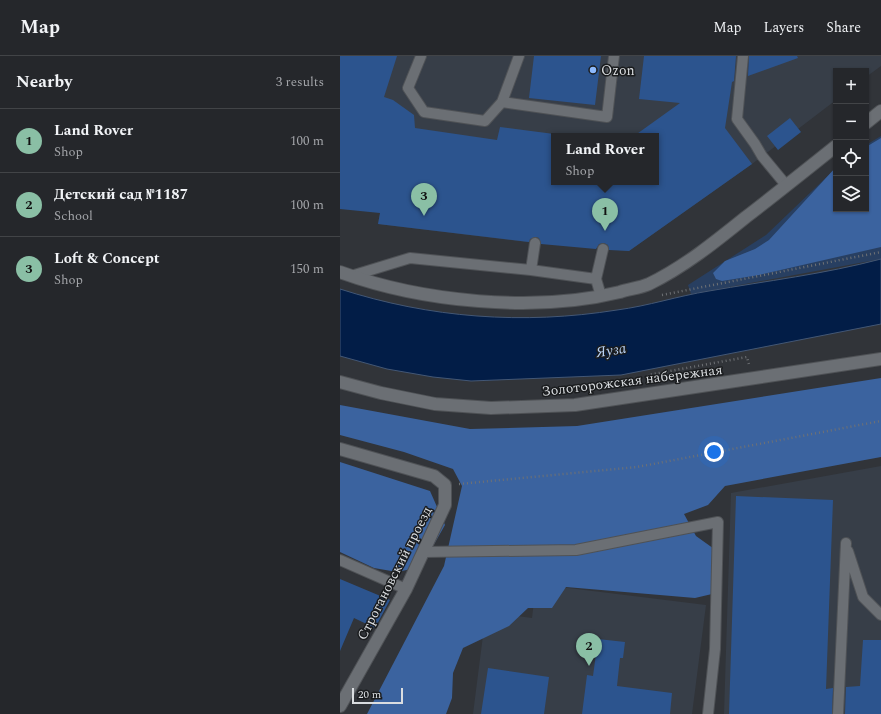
<!DOCTYPE html>
<html lang="en">
<head>
<meta charset="utf-8">
<style>
	:root { --surface:#25272b; --page:#2d2f33; --text:#f1f3f6; --muted:#a3a5a9; --line:#424447; --accent:#8abfa5 }
	body { margin:0; font-family:Spectral,serif; background:var(--page); color:var(--text) }
	.controls { position:absolute; right:12px; top:12px; display:grid; overflow:hidden; border-radius:0px; box-shadow:0 1px 3px #0004 }
	.controls button { width:36px; height:36px; display:grid; place-items:center; padding:0; border:0; border-bottom:1px solid var(--line); background:var(--surface); color:var(--text); font:20px sans-serif }
	.scale { position:absolute; left:12px; bottom:10px; width:51px; box-sizing:border-box; padding-left:4px; border:2px solid #dadde0; border-top:0; font-size:11px; line-height:14px; white-space:nowrap; color:#dadde0; -webkit-text-stroke:3px #1a1c1e; paint-order:stroke }
	.you { position:absolute; left:374px; top:396px; width:14px; height:14px; margin:-10px; border:3px solid #fff; border-radius:50%; background:#1a73e8; box-shadow:0 0 0 6px #1a73e833 }
	.badge { display:grid; place-items:center; width:26px; height:26px; border-radius:50%; background:var(--accent); color:#111; font-size:13px; font-weight:700 }
	.pin { position:absolute; translate:-50% -33px; filter:drop-shadow(0 1px 2px #0008) }
	.pin::after { content:''; position:absolute; top:21px; width:14px; height:12px; background:inherit; clip-path:polygon(0 0,100% 0,50% 100%) }
	.popup { position:absolute; left:211px; top:77px; width:108px; height:52px; box-sizing:border-box; display:grid; place-content:center; border-radius:0px; background:var(--surface); filter:drop-shadow(0 1px 3px #0005); font-size:13px; white-space:nowrap; color:var(--muted) }
	.popup b { font-size:15px; color:var(--text) }
	.popup::after { content:''; position:absolute; left:50%; top:100%; margin-left:-8px; border:8px solid transparent; border-top-color:var(--surface) }
	.list { margin:0; padding:0; list-style:none }
	h2 { display:flex; justify-content:space-between; align-items:center; height:52px; margin:0; padding:0 16px; font-size:17px }
	h2 small { font-size:13px; font-weight:400; color:var(--muted) }
	.list li { display:grid; grid-template-columns:26px 1fr auto; gap:12px; align-items:center; box-sizing:border-box; height:64px; padding:0 16px; border-top:1px solid var(--line) }
	.list b { display:block; font-size:15px; white-space:nowrap }
	.list p { margin:0; font-size:13px; white-space:nowrap; color:var(--muted) }
	.list em { font-size:13px; font-style:normal; color:var(--muted) }
	.icon { flex:none; width:22px; height:22px; fill:none; stroke:currentColor; stroke-width:2; stroke-linecap:round; stroke-linejoin:round }
	.map { position:relative; flex:none; width:541px; height:658px; overflow:hidden }
	header { display:flex; align-items:center; gap:24px; box-sizing:border-box; height:56px; padding:0 20px; background:var(--surface); border-bottom:1px solid var(--line) }
	header strong { font-size:19px }
	nav { display:flex; gap:22px; margin-inline-start:auto; font-size:14px }
	main { display:flex }
	aside { flex:1; background:var(--surface) }
	.map>svg:first-child { display:block }
</style>
</head>
<body>
<header>
<strong>Map</strong>
<nav><a>Map</a><a>Layers</a><a>Share</a></nav>
</header>
<main>
<aside>
<h2>Nearby<small>3 results</small></h2>
<ul class="list">
<li><span class="badge">1</span><div><b>Land Rover</b><p>Shop</p></div><em>100 m</em></li>
<li><span class="badge">2</span><div><b>Детский сад №1187</b><p>School</p></div><em>100 m</em></li>
<li><span class="badge">3</span><div><b>Loft &amp; Concept</b><p>Shop</p></div><em>150 m</em></li>
</ul>
</aside>
<div class="map">
<svg width="541" height="658" viewBox="0 0 541 658">
	<rect width="100%" height="100%" fill="#313439"/>
	<!-- built -->
	<path fill="#373e48" fill-rule="evenodd" d="M 0,0 L 541,0 L 541,10 L 526,21 L 526,15 L 496,15 L 496,44 L 412,108 L 289,195 L 195,187 L 38,168 L 40,157 ZM 214,80 L 316,80 L 316,126 L 214,126 Z
		M 541,410 L 541,658 L 384,658 L 391,437 Z
		M 196,528 L 366,549 L 352,658 L 133,658 L 146,556 L 192,562 Z"/>
	<!-- green -->
	<path fill="#283f61" d="M 541,80 L 541,203 L 351,238 L 348,229 L 426,179 L 496,112 L 496,153 L 526,153 L 526,89 Z"/>
	<!-- forest -->
	<path fill="#3b639f" d="M 541,82 L 541,191 L 419,219 L 382,225 L 376,223 L 373,217 L 385,205 L 415,193 L 429,184 L 496,111 L 496,153 L 526,153 L 526,91 Z
		M 541,322 L 541,401 L 385,430 L 368,449 L 344,458 L 356,480 L 377,495 L 372,538 L 355,542 L 226,531 L 212,552 L 188,552 L 169,570 L 123,592 L 113,617 L 112,642 L 106,658 L 27,658 L 104,510 L 122,430 L 113,413 L 64,396 L 0,379 L 0,349 L 130,373 L 237,370 Z
		M 0,406 L 90,435 L 105,469 L 81,511 L 57,516 L 34,512 L 0,496 Z"/>
	<!-- water -->
	<path fill="#021d47" stroke="#435775" d="M 541,203 L 541,268 L 281,319 L 131,325 L 93,321 L 47,313 L 0,300 L 0,233 C 90,262 183,269 277,254 C 308,250 338,240 369,235 C 426,225 485,218 541,203 Z"/>
	<!-- building -->
	<path fill="#2c548e" d="M 0,0 L 57,0 L 44,41 L 53,44 L 74,59 L 75,72 L 157,84 L 160,71 L 214,78 L 214,126 L 316,126 L 316,80 L 294,80 L 340,47 L 299,43 L 304,0 L 396,0 L 394,25 L 392,26 L 385,72 L 412,108 L 289,195 L 269,194 L 268,189 L 264,187 L 259,188 L 256,193 L 201,188 L 199,182 L 196,181 L 190,183 L 189,186 L 38,168 L 40,157 L 0,153 Z
		M 194,0 L 261,0 L 255,49 L 189,42 Z
		M 409,0 L 457,0 L 458,2 L 408,20 Z
		M 450,62 L 461,76 L 438,94 L 427,80 Z
		M 396,440 L 493,444 L 486,633 L 493,632 L 492,658 L 389,658 Z
		M 0,523 L 50,544 L 35,572 L 14,562 L 0,595 Z
		M 258,583 L 285,586 L 283,602 L 280,602 L 277,630 L 332,637 L 330,658 L 242,658 L 247,619 L 253,620 Z
		M 523,584 L 541,584 L 541,658 L 505,658 L 506,631 L 520,630 Z
		M 148,612 L 209,621 L 204,658 L 141,658 Z"/>
	<g fill="none" stroke-linecap="round" stroke-linejoin="round">
		<!-- service casing -->
		<g stroke="#4f5256" stroke-width="12">
			<path id="service" d="M 81,0 L 68,32 L 84,56 L 145,65 L 162,46 L 179,0
				M 403,0 L 397,63 L 415,88 L 422,100 L 446,129
				M 162,46 L 267,61 L 274,0
				M 191,214 L 195,187
				M 11,220 L 70,202 L 191,214 L 256,223 L 261,240
				M 256,223 L 263,193
				M 508,495 L 523,541 L 541,559
				M 84,496 L 236,494 L 378,466 L 375,593 L 368,658
				M 0,504 L 66,533
				M 498,658 L 506,487"/>
		</g>
		<!-- minor casing -->
		<g stroke="#4f5256" stroke-width="14">
			<path id="minor" d="M 0,393 L 94,420 L 105,429 L 105,449 L 66,533 L 0,650"/>
		</g>
		<!-- secondary casing -->
		<g stroke="#4f5256" stroke-width="14">
			<path id="secondary" d="M 526,67 L 541,55
				M 0,216 C 82,246 195,257 280,236 C 289,233 300,232 309,228 C 344,211 375,186 406,161 C 436,138 466,114 496,90
				M 0,326 L 41,337 L 95,348 L 151,352 L 235,349 L 541,303"/>
		</g>
		<!-- path -->
		<path stroke="#6e7175" stroke-width="2.5" stroke-dasharray="1 3" stroke-linecap="butt" d="M 322,239 L 541,196
			M 309,324 L 308,319 L 407,301 L 409,309
			M 119,428 L 297,411 L 541,365"/>
		<!-- service -->
		<use href="#service" stroke="#6b6f74" stroke-width="10"/>
		<!-- minor -->
		<use href="#minor" stroke="#6b6f74" stroke-width="12"/>
		<!-- secondary -->
		<use href="#secondary" stroke="#6b6f74" stroke-width="12"/>
	</g>
	<!-- markers -->
	<circle fill="#8cb9fc" stroke="#1a1c1e" stroke-width="1.5" cx="253" cy="14" r="4"/>
	<g text-anchor="middle" stroke-width="3" stroke-linejoin="round" paint-order="stroke">
		<!-- poi labels -->
		<g font-size="14" fill="#dadde0" stroke="#1a1c1e" text-anchor="start">
			<text x="261" y="19">Ozon</text>
		</g>
		<!-- street labels -->
		<g font-size="14" fill="#dadde0" stroke="#1a1c1e">
			<text transform="translate(292 324) rotate(-7)" y="5">Золоторожская набережная</text>
			<text transform="translate(54 517) rotate(-63)" y="5">Строгановский проезд</text>
		</g>
		<!-- water labels -->
		<g font-size="15" font-style="italic" fill="#b9d1f3" stroke="#1a1c1e">
			<text transform="translate(271 294) rotate(-9)" y="5">Яуза</text>
		</g>
	</g>
</svg>
<div class="controls">
<button>+</button>
<button>−</button>
<button><svg class="icon" aria-label="locate" viewBox="0 0 24 24"><circle cx="12" cy="12" r="6"/><path d="M12 2v4M12 18v4M2 12h4M18 12h4"/></svg></button>
<button><svg class="icon" aria-label="layers" viewBox="0 0 24 24"><path d="M12 4l9 5-9 5-9-5zM3 14l9 5 9-5"/></svg></button>
</div>
<div class="scale">20 m</div>
<div class="you"></div>
<div class="pin badge" style="left:265px;top:175px">1</div>
<div class="popup"><b>Land Rover</b>Shop</div>
<div class="pin badge" style="left:249px;top:610px">2</div>
<div class="pin badge" style="left:84px;top:160px">3</div>
</div>
</main>
</body>
</html>
